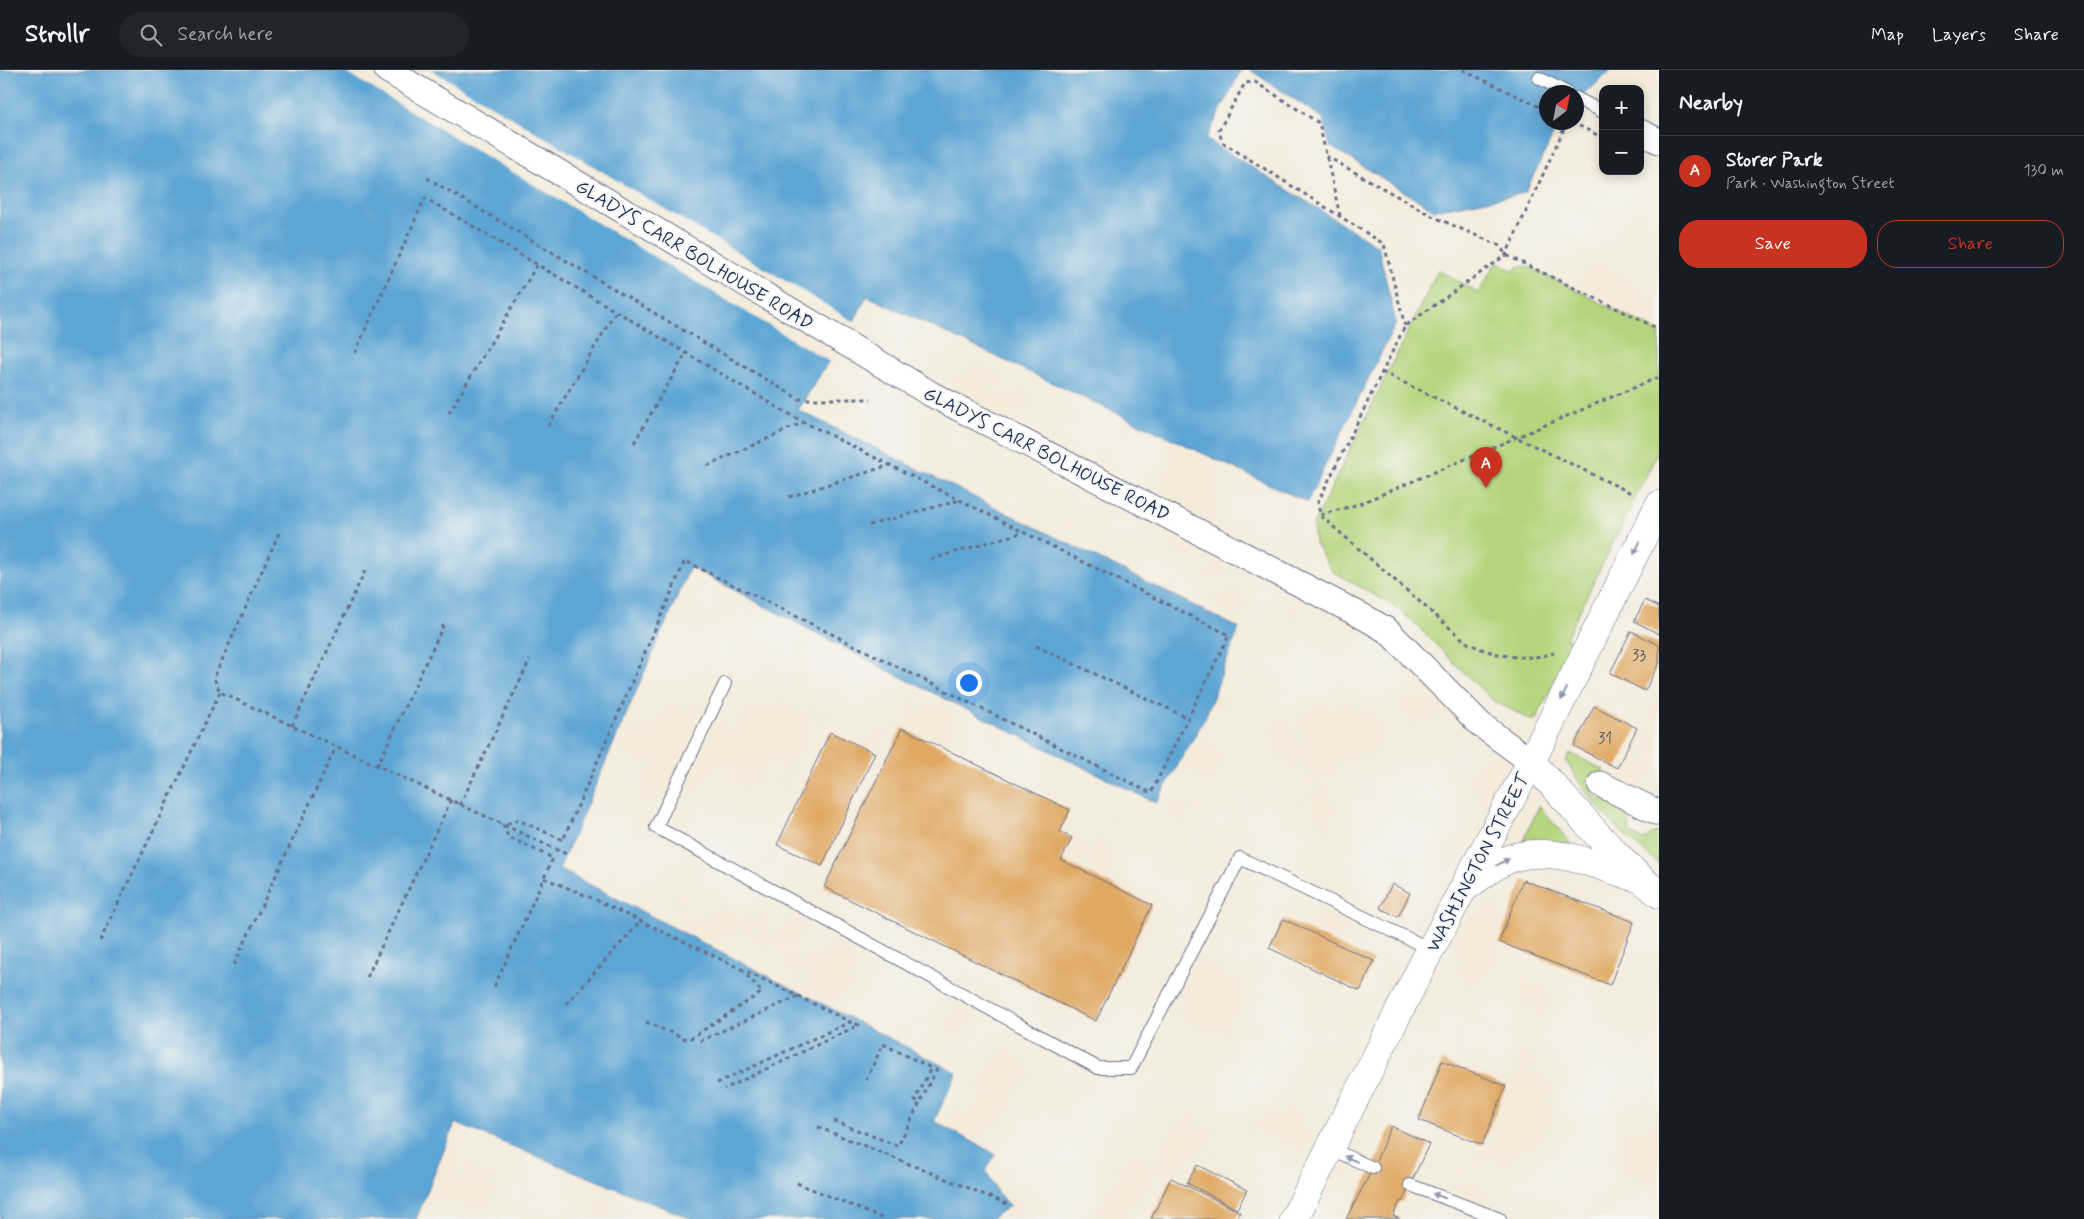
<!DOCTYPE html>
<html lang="en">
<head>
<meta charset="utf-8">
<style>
	:root { --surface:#171b24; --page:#20242c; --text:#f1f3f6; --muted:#9ea1a6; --line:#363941; --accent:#c8321e }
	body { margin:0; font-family:Mynerve,sans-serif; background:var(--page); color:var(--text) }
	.controls { position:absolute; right:15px; top:15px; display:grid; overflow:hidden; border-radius:10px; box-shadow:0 2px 12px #0003 }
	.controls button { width:45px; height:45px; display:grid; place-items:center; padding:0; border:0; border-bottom:1px solid var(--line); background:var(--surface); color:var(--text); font:25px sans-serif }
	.compass { position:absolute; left:1539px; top:15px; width:45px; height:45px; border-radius:50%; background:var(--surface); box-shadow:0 2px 12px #0003; rotate:32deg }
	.you { position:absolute; left:968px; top:612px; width:18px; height:18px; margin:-12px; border:4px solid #fff; border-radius:50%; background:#1a73e8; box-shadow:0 0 0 8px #1a73e833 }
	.badge { display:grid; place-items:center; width:32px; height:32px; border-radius:50%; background:var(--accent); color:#fff; font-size:16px; font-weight:700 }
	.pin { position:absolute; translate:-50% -41px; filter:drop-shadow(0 1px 2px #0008) }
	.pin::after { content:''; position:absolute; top:26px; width:18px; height:15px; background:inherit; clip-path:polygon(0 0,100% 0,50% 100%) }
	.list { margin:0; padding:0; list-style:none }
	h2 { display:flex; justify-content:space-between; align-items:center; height:65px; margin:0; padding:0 20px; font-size:21px }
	h2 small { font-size:16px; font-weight:400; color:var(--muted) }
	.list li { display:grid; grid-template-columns:32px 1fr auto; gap:15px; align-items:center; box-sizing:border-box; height:70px; padding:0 20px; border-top:1px solid var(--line) }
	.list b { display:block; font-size:19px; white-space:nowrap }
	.list p { margin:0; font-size:16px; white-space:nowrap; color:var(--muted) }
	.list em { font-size:16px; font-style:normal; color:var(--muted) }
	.actions { display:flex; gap:10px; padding:15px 20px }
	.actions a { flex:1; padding:11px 0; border:1px solid var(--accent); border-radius:20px; text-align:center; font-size:18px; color:var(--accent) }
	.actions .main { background:var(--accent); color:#fff }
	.icon { flex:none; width:28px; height:28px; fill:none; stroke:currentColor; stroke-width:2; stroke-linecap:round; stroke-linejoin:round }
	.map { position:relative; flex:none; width:1659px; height:1149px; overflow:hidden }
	header { display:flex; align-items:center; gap:30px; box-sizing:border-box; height:70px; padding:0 25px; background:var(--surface); border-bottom:1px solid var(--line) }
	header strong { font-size:24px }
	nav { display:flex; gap:28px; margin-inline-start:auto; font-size:18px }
	.search { width:350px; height:45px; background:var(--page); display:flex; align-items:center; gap:12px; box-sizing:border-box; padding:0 18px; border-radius:28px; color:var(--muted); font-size:19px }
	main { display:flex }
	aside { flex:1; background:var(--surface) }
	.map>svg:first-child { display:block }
</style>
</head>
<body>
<header>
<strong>Strollr</strong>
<div class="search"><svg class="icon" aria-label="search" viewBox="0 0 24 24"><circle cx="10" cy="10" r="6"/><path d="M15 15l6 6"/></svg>Search here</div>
<nav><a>Map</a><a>Layers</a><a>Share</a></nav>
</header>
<main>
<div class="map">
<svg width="1659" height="1149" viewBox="0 0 1659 1149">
	<rect width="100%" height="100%" fill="#f6f6f2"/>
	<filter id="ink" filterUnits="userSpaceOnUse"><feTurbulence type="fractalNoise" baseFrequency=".02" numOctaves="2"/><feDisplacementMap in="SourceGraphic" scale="10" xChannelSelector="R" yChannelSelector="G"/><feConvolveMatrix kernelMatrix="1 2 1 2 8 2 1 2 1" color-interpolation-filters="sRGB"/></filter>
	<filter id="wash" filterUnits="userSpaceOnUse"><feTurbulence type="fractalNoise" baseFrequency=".0096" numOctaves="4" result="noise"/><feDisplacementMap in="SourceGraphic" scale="20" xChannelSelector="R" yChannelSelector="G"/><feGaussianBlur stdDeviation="1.12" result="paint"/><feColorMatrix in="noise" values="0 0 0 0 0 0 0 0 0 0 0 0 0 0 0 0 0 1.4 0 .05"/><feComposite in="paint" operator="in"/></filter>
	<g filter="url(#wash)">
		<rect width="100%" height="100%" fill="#f4ebdb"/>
		<!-- green -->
		<path fill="#b4d57c" stroke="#68826d" d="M 1497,191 L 1513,201 L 1519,196 L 1529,197 L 1659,262 L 1659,380 L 1566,568 L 1574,572 L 1536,649 L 1531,650 L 1492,630 L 1411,550 L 1394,536 L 1332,501 L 1315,473 L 1313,455 L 1438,200 L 1478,223 Z
			M 1570,683 L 1604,700 L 1592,725 C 1609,733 1634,740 1629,763 L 1644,770 L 1651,764 L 1659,761 L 1659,794 C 1621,764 1590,734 1566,691 Z
			M 1539,736 L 1568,770 L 1569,774 L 1523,771 Z"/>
		<!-- water -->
		<path fill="#5da5d4" stroke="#3c6a99" d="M 0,0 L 1241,0 L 1206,69 L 1378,176 L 1396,253 L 1307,432 L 867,226 L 855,249 L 798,340 L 1239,558 L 1205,648 L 1156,733 L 885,599 L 690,497 L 559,799 L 957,1003 L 934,1051 L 995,1084 L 986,1101 L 997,1122 L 1010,1135 L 991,1149 L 692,1149 L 455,1053 L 416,1149 L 0,1149 Z
			M 1250,0 L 1611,0 L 1577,31 L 1576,22 L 1546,22 L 1546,52 L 1559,53 L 1525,123 L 1434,140 L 1330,76 L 1323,48 Z"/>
		<!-- pier -->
		<path fill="#f4ebdb" d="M 342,0 L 432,0 L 856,253 L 830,292 Z"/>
		<g id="blocks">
			<!-- building -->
			<path fill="#e0a862" d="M 1645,530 L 1659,537 L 1659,564 L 1634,551 Z
				M 1631,561 L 1659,575 L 1659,593 L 1645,621 L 1610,603 Z
				M 1594,636 L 1637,658 L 1617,698 L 1574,676 Z
				M 902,658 L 1070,740 L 1060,762 L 1072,768 L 1061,790 L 1152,835 L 1096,951 L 824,817 Z
				M 830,662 L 875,683 L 822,796 L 777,775 Z
				M 1523,810 L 1634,852 L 1610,915 L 1499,872 Z
				M 1392,814 L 1410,823 L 1398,847 L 1380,838 Z
				M 1283,849 L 1374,891 L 1360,921 L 1269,878 Z
				M 1442,991 L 1506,1016 L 1482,1075 L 1419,1050 Z
				M 1391,1056 L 1429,1074 L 1402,1132 L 1400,1131 L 1393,1146 L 1400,1149 L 1346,1149 L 1373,1098 Z
				M 1197,1095 L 1247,1120 L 1237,1139 L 1187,1113 Z
				M 1171,1108 L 1240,1142 L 1236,1149 L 1151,1149 Z"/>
		</g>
	</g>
	<g filter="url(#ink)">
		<use href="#blocks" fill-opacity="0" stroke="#67718a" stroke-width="1"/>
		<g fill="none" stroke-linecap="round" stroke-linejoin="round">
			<!-- service casing -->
			<g stroke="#67718a" stroke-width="14">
				<path id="service" d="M 1539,8 L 1566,22
					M 1576,28 L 1603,42
					M 725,614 L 656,757 L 1098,998 L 1131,998 L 1240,788 L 1430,879
					M 1329,1078 L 1373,1098
					M 1410,1115 L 1500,1149"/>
			</g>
			<!-- minor casing -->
			<g stroke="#67718a" stroke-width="27">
				<path id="minor" d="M 387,0 L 931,324 L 1364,547 L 1388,561 L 1480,654 L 1531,692
					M 1640,62 L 1659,71
					M 1600,714 L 1659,743"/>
			</g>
			<!-- tertiary casing -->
			<g stroke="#67718a" stroke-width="29">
				<path id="tertiary" d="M 1531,692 C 1574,736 1611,785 1659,824
					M 1466,817 C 1480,807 1495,794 1512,788 C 1552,774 1601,797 1640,809
					M 1294,1149 L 1425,890 L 1531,692 L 1659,435"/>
			</g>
			<!-- path -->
			<path stroke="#67718a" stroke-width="3" stroke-dasharray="4 4" stroke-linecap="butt" d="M 1463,0 L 1546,40
				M 1567,52 L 1506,185 L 1405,256 L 1318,432 L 1320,445 L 1359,434 L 1659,307
				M 1572,52 L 1603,68
				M 1326,86 L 1432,146 L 1500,176 L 1506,185 L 1659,259
				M 427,108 L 799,329 L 871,329
				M 1340,146 L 1319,53 L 1255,12 L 1245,13 L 1219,60 L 1222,72 L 1384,174 L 1405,256
				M 355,283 L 425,128 L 794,347 L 1229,565 L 1151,723 L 685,491 L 563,770 L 518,750 L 503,755 L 508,767 L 553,788 L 494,917
				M 1382,302 L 1633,424
				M 449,343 L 537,195
				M 548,356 L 616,241
				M 634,373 L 686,283
				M 707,396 L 804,352
				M 789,427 L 890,395
				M 1321,446 L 1466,572 C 1492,586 1526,592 1554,583
				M 869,455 L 960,430
				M 279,463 L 214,608 L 220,622 L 566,784
				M 931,489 L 1024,462
				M 1036,576 L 1188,648
				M 292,656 L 365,501
				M 377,696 L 445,552
				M 460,735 L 530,590
				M 544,808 L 594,829 L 798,926 L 698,972
				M 100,871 L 220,622
				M 234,895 L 336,677
				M 367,907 L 451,730
				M 798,926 L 850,952
				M 566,934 L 641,851
				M 646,952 L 688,970 L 762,922 L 744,902
				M 866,1010 L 883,974 L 931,998 L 915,1030 L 920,1032 L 938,997
				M 717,1013 L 850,952 L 859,955 L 724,1019
				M 834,1051 L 898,1076 L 920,1032
				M 818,1057 L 1010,1135
				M 797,1113 L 884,1149"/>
			<!-- service -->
			<use href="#service" stroke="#fff" stroke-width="12"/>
			<!-- minor -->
			<use href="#minor" stroke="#fff" stroke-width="25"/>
			<!-- tertiary -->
			<use href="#tertiary" stroke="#fff" stroke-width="28"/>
		</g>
		<!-- one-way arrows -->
		<defs><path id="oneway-solid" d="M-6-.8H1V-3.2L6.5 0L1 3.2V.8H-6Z" transform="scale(1.25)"/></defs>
		<g fill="#8d97ae">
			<use href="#oneway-solid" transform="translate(1637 478) rotate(117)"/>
			<use href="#oneway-solid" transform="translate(1564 624) rotate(116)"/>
			<use href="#oneway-solid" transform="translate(1503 792) rotate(-28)"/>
			<use href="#oneway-solid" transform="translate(1351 1089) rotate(-155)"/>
			<use href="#oneway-solid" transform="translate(1439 1126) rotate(-159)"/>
		</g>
	</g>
	<g text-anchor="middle" stroke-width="4" stroke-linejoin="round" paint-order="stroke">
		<!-- number labels -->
		<g font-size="16" fill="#4c4d5f">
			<text x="1639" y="590">33</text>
			<text x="1605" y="673">31</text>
		</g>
		<!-- street labels -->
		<g font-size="19" fill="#1b2f5e" stroke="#f6f6f2">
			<text transform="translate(695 184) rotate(31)" y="7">GLADYS CARR BOLHOUSE ROAD</text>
			<text transform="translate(1047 383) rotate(27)" y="7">GLADYS CARR BOLHOUSE ROAD</text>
			<text transform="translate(1477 792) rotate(-62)" y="7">WASHINGTON STREET</text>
		</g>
	</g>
</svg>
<div class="controls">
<button>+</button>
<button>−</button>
</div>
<svg class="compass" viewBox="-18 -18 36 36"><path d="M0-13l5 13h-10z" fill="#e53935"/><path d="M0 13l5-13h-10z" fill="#9ea1a6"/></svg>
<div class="you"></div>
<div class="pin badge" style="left:1486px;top:418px">A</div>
</div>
<aside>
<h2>Nearby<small></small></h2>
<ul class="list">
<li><span class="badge">A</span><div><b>Storer Park</b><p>Park · Washington Street</p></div><em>130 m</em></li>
</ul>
<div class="actions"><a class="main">Save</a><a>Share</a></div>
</aside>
</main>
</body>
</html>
